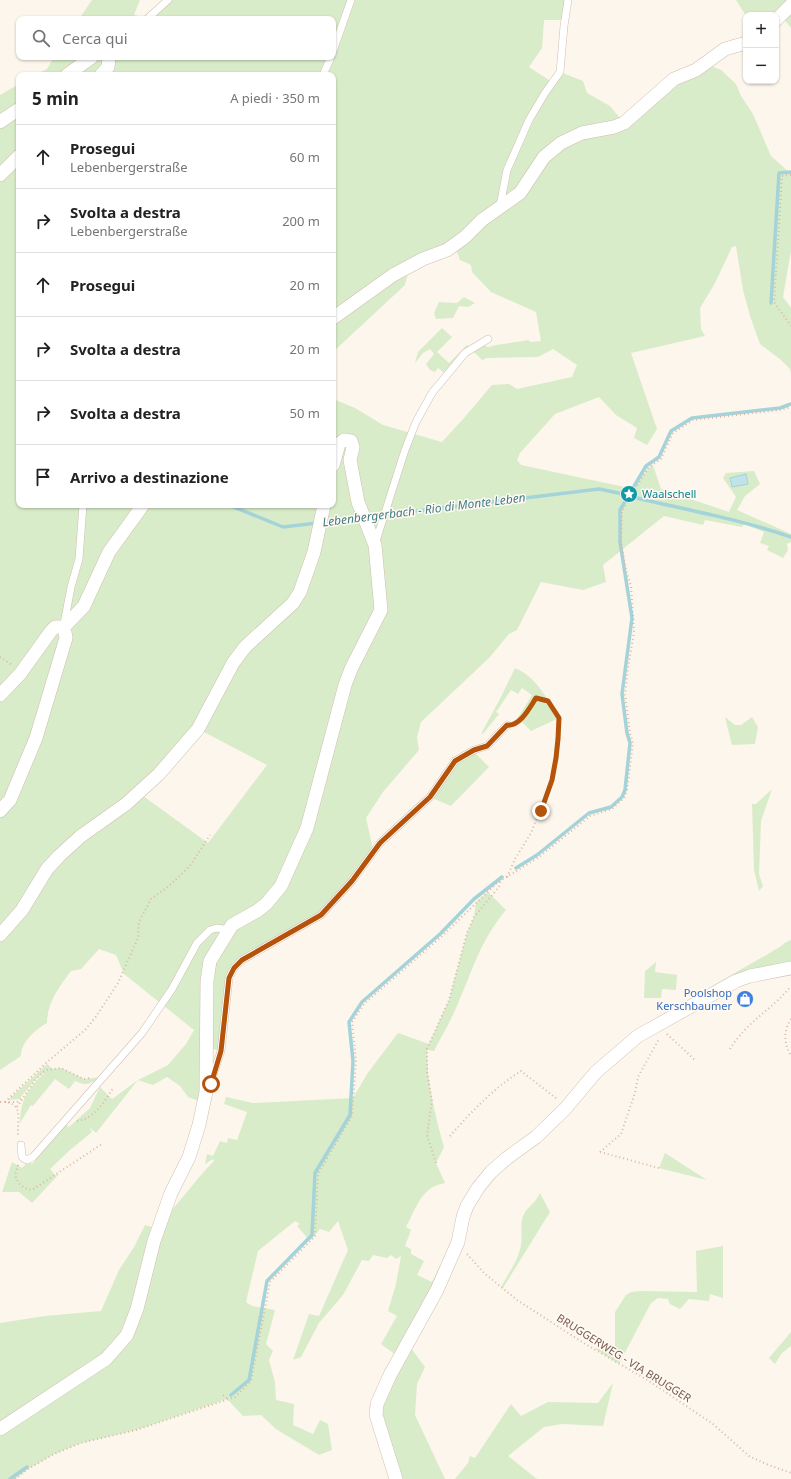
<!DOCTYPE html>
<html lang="it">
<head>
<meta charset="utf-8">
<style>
	:root { --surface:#fff; --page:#f6f6f6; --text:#222; --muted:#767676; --line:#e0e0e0 }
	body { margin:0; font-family:"Noto Sans",sans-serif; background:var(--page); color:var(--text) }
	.controls { position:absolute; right:12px; top:12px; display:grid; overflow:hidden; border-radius:8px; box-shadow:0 1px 3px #0004 }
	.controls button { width:36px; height:36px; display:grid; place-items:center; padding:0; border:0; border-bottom:1px solid var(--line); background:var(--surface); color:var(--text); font:20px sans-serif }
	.stop { position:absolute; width:12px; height:12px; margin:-9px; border:3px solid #b45309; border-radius:50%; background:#fff }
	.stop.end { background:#b45309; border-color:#fff; box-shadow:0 1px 4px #0008 }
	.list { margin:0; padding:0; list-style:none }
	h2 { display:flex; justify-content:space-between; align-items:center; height:52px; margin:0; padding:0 16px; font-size:17px }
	h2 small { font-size:13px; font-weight:400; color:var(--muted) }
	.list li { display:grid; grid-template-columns:26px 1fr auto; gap:12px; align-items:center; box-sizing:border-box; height:64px; padding:0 16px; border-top:1px solid var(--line) }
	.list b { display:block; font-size:15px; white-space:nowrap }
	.list p { margin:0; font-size:13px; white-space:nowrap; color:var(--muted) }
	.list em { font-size:13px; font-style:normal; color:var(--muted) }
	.icon { flex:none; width:22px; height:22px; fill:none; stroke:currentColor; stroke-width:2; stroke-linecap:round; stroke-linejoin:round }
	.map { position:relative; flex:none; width:791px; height:1479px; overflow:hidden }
	.search { position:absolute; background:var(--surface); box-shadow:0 1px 3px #0004; left:16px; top:16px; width:320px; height:44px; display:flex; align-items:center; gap:10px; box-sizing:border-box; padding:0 14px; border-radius:8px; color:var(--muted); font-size:15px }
	.panel { position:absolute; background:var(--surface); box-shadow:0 1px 3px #0004; left:16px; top:72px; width:320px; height:436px; border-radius:8px }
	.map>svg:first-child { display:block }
</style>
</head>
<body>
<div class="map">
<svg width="791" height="1479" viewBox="0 0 791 1479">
	<rect width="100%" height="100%" fill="#fdf6ec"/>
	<!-- green -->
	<path fill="#d8ecc9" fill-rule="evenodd" d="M 92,0 L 140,0 L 134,15 L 148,18 L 168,0 L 567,0 L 565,20 L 544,20 L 542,48 L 529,67 L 552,82 L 560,72 L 583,81 L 587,93 L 610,106 L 624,123 L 706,64 L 721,70 L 736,84 L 741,96 L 753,114 L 771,156 L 791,174 L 791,251 L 783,297 L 791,308 L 791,374 L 790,369 L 781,360 L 760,344 L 750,316 L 743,290 L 736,246 L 732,247 L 715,283 L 700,308 L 701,329 L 705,336 L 631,353 L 657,429 L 647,445 L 634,438 L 637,428 L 616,415 L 599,397 L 555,414 L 520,453 L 517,460 L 521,465 L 634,489 L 648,468 L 653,465 L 661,489 L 729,512 L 736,497 L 723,478 L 726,473 L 754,471 L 760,484 L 745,496 L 737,510 L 791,534 L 791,542 L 787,544 L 788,550 L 783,558 L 767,550 L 769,546 L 760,543 L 764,532 L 744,524 L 742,527 L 705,520 L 703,525 L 664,516 L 603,565 L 606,582 L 583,590 L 541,582 L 517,630 L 509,634 L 489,658 L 421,722 L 417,737 L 419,750 L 383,792 L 366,818 L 373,849 L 325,911 L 233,968 L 218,1050 L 204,1048 L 199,1101 L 188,1097 L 180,1086 L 167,1077 L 153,1085 L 138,1080 L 96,1133 L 89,1127 L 92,1132 L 70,1150 L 50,1169 L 55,1175 L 59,1174 L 32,1203 L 19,1192 L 2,1192 L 12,1162 L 22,1168 L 29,1161 L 32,1164 L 40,1155 L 38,1152 L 64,1122 L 69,1127 L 90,1108 L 100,1087 L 112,1099 L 138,1080 L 168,1065 L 186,1044 L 194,1030 L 124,974 L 116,955 L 99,949 L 81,969 L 71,971 C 59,987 47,1003 47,1023 C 35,1030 21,1042 21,1056 L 0,1070 L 0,95 L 19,84 L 19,505 L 333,505 L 333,399 L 355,408 L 383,425 L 442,442 L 464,418 L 492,385 L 509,384 L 517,389 L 572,377 L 577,365 L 553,349 L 538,357 L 487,358 L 482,360 L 471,349 L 447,375 L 438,368 L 435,372 L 430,370 L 426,364 L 434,354 L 430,349 L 423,353 L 415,363 L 418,352 L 442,328 L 452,337 L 437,352 L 449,363 L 467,345 L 471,349 L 478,344 L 489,347 L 496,345 L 529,340 L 530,342 L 541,341 L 536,312 L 491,292 L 472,272 L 471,265 L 460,260 L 454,245 L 410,265 L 405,285 L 333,352 L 333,75 L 35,75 L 47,69 L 54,57 L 333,57 L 333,19 L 79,19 ZM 198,729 L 267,765 L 208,843 L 139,793 Z
		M 736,0 L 791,0 L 791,28 L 781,15 L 746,16 Z
		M 464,297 L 475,303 L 468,307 L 459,306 L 453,318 L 436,319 L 434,313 L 439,302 L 457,303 Z
		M 515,668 C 536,677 547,698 559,718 L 531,731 L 522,722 L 514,724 L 532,695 L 522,688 L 518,694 L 511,690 L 496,712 L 499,714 L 482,735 L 482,732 L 501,697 Z
		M 725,717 L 735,725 L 741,725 L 752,717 L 758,727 L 755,744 L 732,745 Z
		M 474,752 L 489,767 L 451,806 L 432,798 L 452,767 Z
		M 772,789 L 761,821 L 759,874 L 763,886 L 759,891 L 754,870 L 752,804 L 756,804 Z
		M 488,892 L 506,910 C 477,944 470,980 451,1019 C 446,1030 439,1040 434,1051 L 427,1050 C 427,1083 435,1115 444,1147 L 436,1163 L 445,1183 C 421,1187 417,1207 406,1227 L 411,1230 L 405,1246 L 411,1249 L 411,1254 L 424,1261 L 417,1275 L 432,1282 L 440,1265 L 446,1269 L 408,1344 L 425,1367 L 417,1384 L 415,1415 L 445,1479 L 396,1479 L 376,1415 L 400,1358 L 381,1344 L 397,1316 L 388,1311 L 396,1284 L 401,1256 L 396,1259 L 391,1255 L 387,1258 L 373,1255 L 369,1261 L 362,1260 L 343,1295 L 319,1323 L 301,1357 L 293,1360 L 309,1314 L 319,1316 L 348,1250 L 338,1221 L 329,1232 L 320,1229 L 310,1241 L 297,1226 L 300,1224 L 295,1221 L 258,1251 L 246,1302 L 252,1306 L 275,1310 L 266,1344 L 273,1351 L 269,1360 L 275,1382 L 276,1400 L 294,1404 L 293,1425 L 313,1434 L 320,1420 L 328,1424 L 332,1450 L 319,1455 L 276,1429 L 261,1415 L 243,1416 L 227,1399 L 136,1430 L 81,1443 L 54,1454 L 28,1469 L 15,1479 L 0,1479 L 0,1323 L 45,1316 L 101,1311 L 119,1270 L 134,1247 L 145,1225 L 155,1228 C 176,1208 193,1182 214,1161 L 213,1159 L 205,1164 L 207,1154 L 213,1156 L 220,1141 L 227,1143 L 228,1138 L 237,1140 L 247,1112 L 224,1104 L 226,1097 L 253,1103 L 353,1098 L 367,1074 L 398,1033 L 429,1044 L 449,1000 L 467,933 L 474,917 L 476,902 Z
		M 791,940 L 791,968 L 712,994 L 709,988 C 732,974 755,962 778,948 C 783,945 785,942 791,940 Z
		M 656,962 L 655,972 L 677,975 L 676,990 L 662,989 L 661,998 L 644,998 L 645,971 Z
		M 47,1064 L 53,1069 L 61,1068 L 84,1079 L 104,1077 L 101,1080 L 96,1080 C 88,1085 84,1085 75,1081 L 69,1089 L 55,1079 L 33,1106 L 31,1105 L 20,1123 C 21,1095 29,1089 47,1070 L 36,1079 L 19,1099 L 8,1100 Z
		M 665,1153 L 707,1180 L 659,1168 Z
		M 540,1193 L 550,1212 L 503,1288 L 501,1287 C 508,1274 519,1259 521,1245 C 523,1234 519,1225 524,1214 C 527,1207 535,1204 540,1193 Z
		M 723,1246 L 723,1298 L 710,1294 L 709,1301 L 689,1299 L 680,1309 L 670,1304 L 668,1299 L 658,1298 L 651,1303 L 619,1364 L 595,1349 L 615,1346 L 615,1312 L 626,1295 L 631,1292 L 641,1291 L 697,1292 L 696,1251 Z
		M 791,1332 L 791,1346 L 782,1353 L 775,1364 L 769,1358 Z
		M 613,1383 L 603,1426 L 562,1424 L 544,1427 L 508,1456 L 537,1479 L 455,1479 L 468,1463 L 470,1456 L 475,1458 L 511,1404 L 521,1416 L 548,1402 L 598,1403 Z"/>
	<!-- water -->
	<path fill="#bfe3e8" stroke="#a5d3da" d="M 746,474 L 748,484 L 732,487 L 730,478 Z"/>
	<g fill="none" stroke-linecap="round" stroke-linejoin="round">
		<!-- stream -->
		<path stroke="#a5d3da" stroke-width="3.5" d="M 771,303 L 779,173 L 791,172
			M 633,497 C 686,510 739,519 791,537
			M 229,505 L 283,527 L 317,523
			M 367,517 L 599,489 L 623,494
			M 323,522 L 361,517
			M 516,868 L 537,855 L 589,813 L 611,807 L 622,797 L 625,790 L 630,743 L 627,733 L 622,694 L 632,618 L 620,542 L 620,510 L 646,466 L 659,457 L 671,431 L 692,418 L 780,408 L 791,404
			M 231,1395 L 249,1380 L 267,1281 L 312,1235 L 315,1173 L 350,1115 L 353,1061 L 349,1022 L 362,1002 L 440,934 L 474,899 L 502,877
			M 10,1479 L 27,1467"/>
		<!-- lane casing -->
		<g stroke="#d1beb0" stroke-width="8">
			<path id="lane" d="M 147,19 L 168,0
				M 333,51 L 351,0
				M 323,75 L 331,57
				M 500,206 L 507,170 L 529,120 L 545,93 L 560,72 L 564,26 L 568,0
				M 375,544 L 405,450 L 416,422 L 432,393 L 465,353 L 488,339
				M 64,624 L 71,587 L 79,559 L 83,505
				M 209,1087 L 221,1051 L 229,978 L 234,968 L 242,960 L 321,915 L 352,881 L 380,843 L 430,797 L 455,761 L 474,750 L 487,746 L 507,725
				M 21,1145 L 22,1157 L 27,1160 L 33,1157 L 142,1033 L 172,989 L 197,943 L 210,930 L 217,928 L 229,930"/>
		</g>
		<!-- street casing -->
		<g stroke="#d1beb0" stroke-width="14">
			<path id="street" d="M 776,20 L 791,5
				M 67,75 L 92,57
				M 101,75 L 108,67 L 109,57
				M 0,122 L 19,109
				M 0,175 L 19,156
				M 333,318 L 393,275 L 423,259 L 447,250 L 465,237 L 482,220 L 520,193 L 544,157 L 561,143 L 582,133 L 614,127 L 624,123 L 674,79 L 696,70 L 725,49 L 746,43
				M 64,627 L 84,606 L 109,552 L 143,505
				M 0,695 L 20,674 L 51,631 L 55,627 L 64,627
				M 0,811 L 10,800 L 36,738 L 66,638 L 64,627
				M 0,935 L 22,910 L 47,869 L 59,856 L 81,836 L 126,804 L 159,774 L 198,729 L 233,663 L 245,647 L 293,603 L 300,592 L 314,552 L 324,505
				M 0,1429 L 106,1359 L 127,1335 L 137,1309 L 154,1241 L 171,1193 L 189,1157 L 199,1125 L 206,1092 L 207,981 L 210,961 L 232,925 L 257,911 L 266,904 L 281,886 L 307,828 L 345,685 L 351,669 L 381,610 L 375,545 L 358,502 L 350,460 L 353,447 L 351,441 L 344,440 L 339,444 L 333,465
				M 396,1479 L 376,1415 L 377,1404 L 390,1375 L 437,1290 L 458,1242 L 463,1217 L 467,1206 L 478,1188 L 491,1172 L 507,1158 L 536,1137 L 565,1109 L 596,1072 L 638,1036 L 736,981 L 750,976 L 791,968"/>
		</g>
		<!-- path -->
		<path stroke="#d9b8a5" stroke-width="2" stroke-dasharray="1 3" stroke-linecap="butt" d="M 791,175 L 782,176 L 774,302 L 791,326
			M 0,657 L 12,665
			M 507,877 L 515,859 L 531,833 L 552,781 L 557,758 L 559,718 L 548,701 L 536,698 L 516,724
			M 791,1019 C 783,1031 784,1044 791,1056
			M 667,1034 L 696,1061
			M 730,1049 C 748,1020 771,1011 791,986
			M 0,1102 C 25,1101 17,1120 18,1136
			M 5,1102 L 46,1063 L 85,1030 L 95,1018 L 118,983 L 138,938 L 139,922 L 151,899 L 169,886 L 190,866 L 210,835
			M 5,1102 L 17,1102 L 23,1097
			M 17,1107 L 36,1079 L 46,1070 L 61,1068 L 84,1079 L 90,1078
			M 77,1121 C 96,1118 104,1101 114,1087
			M 450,1136 C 471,1112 494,1088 521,1071 L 557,1099
			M 600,1152 L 621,1134 L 635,1093 L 638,1077 L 659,1039
			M 600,1152 L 659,1168
			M 436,1163 L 427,1135 L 432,1101 L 427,1072 L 427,1049 L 449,1000 L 467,933 L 474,917 L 499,887 L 501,880
			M 18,1165 L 15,1175 C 18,1184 23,1189 32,1190 L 102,1144
			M 467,1254 L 484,1273 L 517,1300 L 582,1342 L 649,1381 L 713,1424 L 749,1456 L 766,1464 L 791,1473
			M 223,1395 L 228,1399
			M 15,1479 L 28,1469 L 54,1454 L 81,1443 L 136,1430 L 235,1397 L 251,1381 L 270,1282 L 315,1236 L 318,1174 L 352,1116 L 356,1061 L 352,1022 L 364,1004 L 442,936 L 497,883 L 539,857 L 590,816 L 612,809 L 624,798 L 627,790 L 633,743 L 630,733 L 625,694 L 628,668 L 634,632 L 631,586 L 626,570 L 621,543 L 622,511 L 648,468 L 661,459 L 673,433 L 693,420 L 781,410 L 791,407"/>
		<!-- lane -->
		<use href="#lane" stroke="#fff" stroke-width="7"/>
		<!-- street -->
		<use href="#street" stroke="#fff" stroke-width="13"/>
	</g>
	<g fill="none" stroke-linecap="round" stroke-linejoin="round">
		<!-- route -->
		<path stroke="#b45309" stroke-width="5" d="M 211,1084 L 221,1051 L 229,978 L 234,968 L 242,960 L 321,915 L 352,881 L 380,843 L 430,797 L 455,761 L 474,750 L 487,746 L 507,725 C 520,727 530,707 536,698 L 548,701 L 559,718 L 558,739 L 556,758 L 552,780 L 541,811"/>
	</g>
	<!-- icons -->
	<defs>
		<g id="sight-disc" transform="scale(0.9)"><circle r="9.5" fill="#0f9aa8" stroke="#fffaf3"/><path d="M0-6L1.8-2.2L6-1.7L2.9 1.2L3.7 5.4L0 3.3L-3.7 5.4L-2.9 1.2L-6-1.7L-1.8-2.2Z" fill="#fff"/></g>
		<g id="shop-disc" transform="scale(0.9)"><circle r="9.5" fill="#3f7fe0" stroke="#fffaf3"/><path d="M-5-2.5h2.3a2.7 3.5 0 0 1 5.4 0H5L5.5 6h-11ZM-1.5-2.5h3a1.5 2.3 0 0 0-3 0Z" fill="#fff"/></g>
	</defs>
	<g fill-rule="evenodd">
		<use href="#sight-disc" x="629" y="494"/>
		<use href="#shop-disc" x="745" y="999"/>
	</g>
	<g text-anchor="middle" stroke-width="3" stroke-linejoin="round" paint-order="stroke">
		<!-- culture labels -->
		<g font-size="11" fill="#0d838f" stroke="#fffaf3" text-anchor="start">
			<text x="642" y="498">Waalschell</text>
		</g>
		<!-- shop labels -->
		<g font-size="11" fill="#366cbe" stroke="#fffaf3" text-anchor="end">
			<text x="732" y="997">Poolshop<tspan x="732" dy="13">Kerschbaumer</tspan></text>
		</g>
		<!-- street labels -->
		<g font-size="11" fill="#7a5c4d" stroke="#fffaf3">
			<text transform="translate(624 1358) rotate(32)" y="4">BRUGGERWEG - VIA BRUGGER</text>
		</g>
		<!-- water labels -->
		<g font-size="12" font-style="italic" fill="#437c86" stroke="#fffaf3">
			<text transform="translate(424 510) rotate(-7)" y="4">Lebenbergerbach - Rio di Monte Leben</text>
		</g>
	</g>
</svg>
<div class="controls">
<button>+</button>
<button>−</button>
</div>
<div class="stop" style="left:211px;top:1084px"></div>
<div class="stop end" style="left:541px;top:811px"></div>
<div class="search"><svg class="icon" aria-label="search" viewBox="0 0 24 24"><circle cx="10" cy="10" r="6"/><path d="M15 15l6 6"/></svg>Cerca qui</div>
<section class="panel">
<h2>5 min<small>A piedi · 350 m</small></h2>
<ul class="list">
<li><svg class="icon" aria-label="ahead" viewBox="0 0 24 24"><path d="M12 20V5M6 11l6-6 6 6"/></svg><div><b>Prosegui</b><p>Lebenbergerstraße</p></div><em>60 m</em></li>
<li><svg class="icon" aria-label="right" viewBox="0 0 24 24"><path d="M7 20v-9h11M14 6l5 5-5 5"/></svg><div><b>Svolta a destra</b><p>Lebenbergerstraße</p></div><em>200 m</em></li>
<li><svg class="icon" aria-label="ahead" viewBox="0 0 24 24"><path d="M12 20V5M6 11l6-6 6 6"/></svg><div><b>Prosegui</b></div><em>20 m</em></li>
<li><svg class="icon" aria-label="right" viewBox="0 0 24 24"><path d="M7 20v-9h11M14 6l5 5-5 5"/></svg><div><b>Svolta a destra</b></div><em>20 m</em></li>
<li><svg class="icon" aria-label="right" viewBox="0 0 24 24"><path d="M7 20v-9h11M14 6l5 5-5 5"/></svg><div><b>Svolta a destra</b></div><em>50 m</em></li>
<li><svg class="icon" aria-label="arrive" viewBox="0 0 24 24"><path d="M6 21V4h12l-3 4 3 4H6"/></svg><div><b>Arrivo a destinazione</b></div></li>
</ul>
</section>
</div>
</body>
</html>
